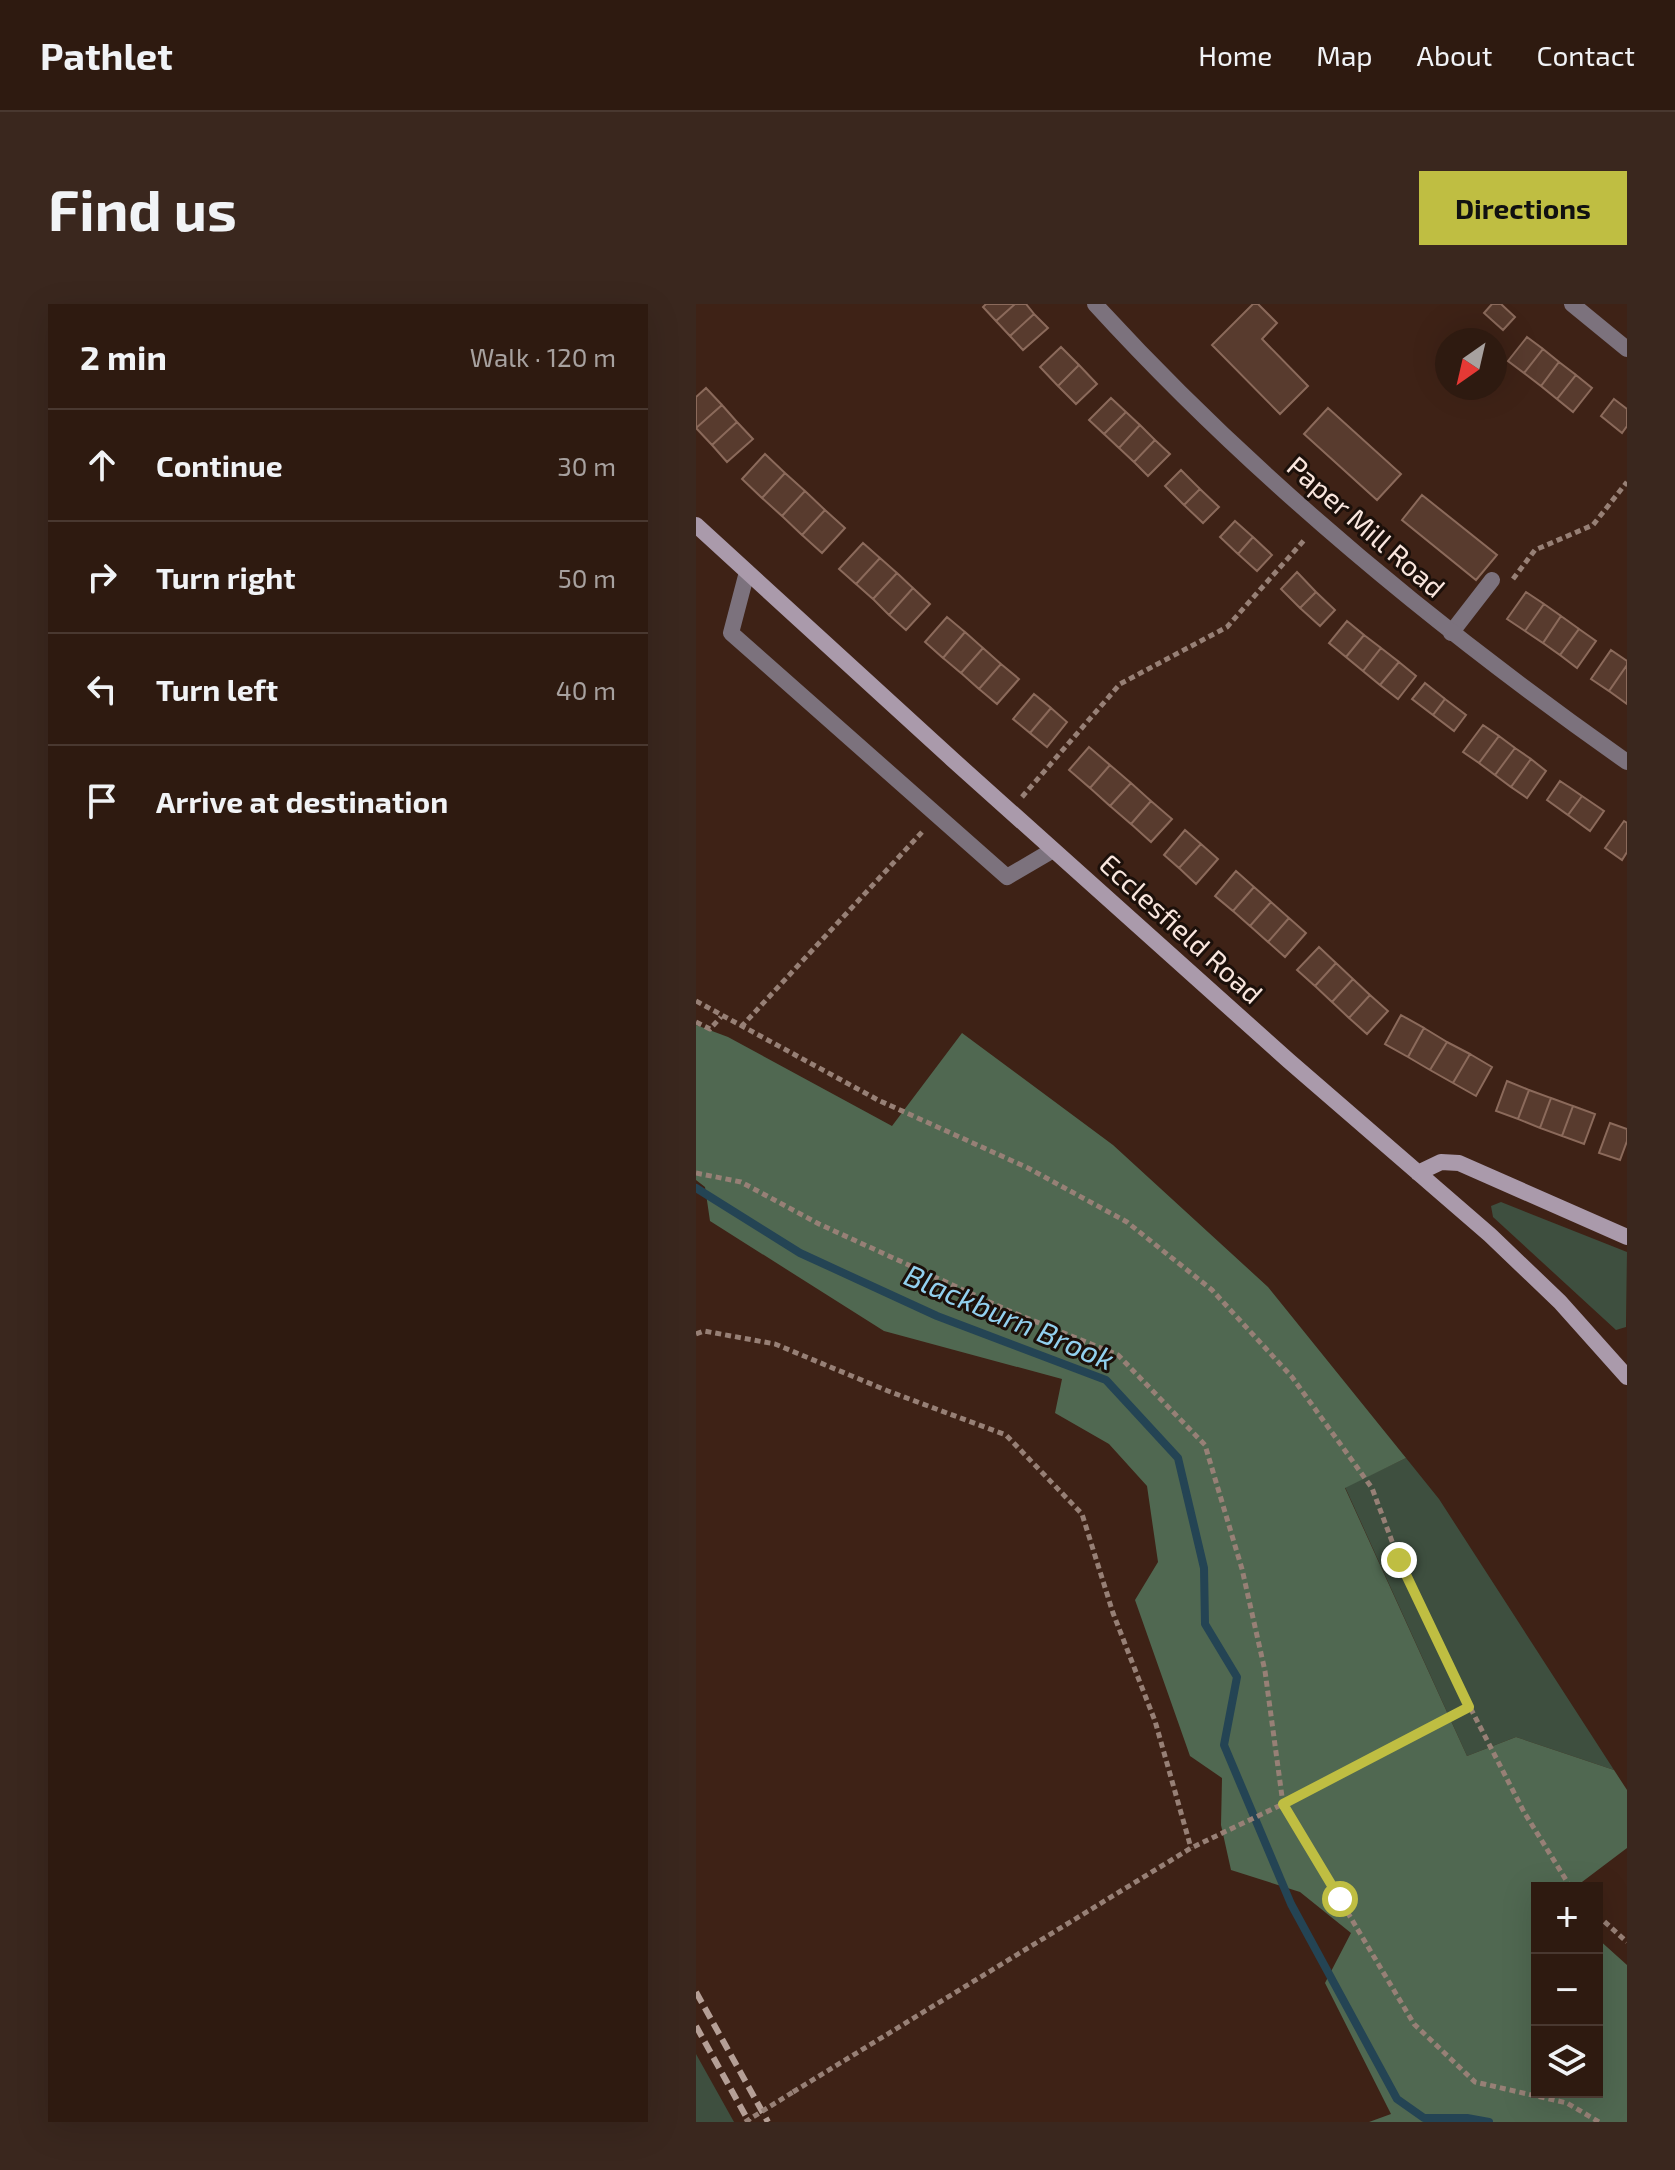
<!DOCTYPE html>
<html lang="en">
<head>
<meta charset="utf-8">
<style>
	:root { --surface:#2e1a10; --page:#3a271e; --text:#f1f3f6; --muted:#a7a19f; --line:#493830; --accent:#bfbe42 }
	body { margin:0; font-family:"Exo 2",sans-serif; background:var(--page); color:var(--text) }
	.controls { position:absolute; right:24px; bottom:24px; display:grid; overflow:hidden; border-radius:0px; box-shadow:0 8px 32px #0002 }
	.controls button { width:72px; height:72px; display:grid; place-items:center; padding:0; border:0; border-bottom:2px solid var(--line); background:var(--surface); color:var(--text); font:40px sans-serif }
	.compass { position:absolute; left:739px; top:24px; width:72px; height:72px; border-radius:50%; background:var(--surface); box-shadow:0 8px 32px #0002; rotate:214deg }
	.stop { position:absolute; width:24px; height:24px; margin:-18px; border:6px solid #bfbe42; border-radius:50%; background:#fff }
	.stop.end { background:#bfbe42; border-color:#fff; box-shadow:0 2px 8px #0008 }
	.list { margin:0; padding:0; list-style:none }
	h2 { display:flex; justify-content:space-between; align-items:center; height:104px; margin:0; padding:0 32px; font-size:34px }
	h2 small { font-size:26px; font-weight:400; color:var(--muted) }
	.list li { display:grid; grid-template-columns:52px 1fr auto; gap:24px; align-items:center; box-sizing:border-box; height:112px; padding:0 32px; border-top:2px solid var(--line) }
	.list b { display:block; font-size:30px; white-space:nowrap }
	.list em { font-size:26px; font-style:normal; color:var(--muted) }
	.icon { flex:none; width:44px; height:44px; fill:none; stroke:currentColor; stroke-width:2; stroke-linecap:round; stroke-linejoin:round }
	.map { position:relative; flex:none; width:931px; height:1818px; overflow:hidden; border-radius:0px }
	header { display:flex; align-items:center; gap:48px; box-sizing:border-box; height:112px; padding:0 40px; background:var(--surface); border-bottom:2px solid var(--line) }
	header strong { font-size:38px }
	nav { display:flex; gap:44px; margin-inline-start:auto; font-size:28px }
	.intro { display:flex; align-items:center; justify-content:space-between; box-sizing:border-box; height:192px; padding:0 48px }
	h1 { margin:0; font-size:56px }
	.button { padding:20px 36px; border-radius:0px; background:var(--accent); color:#111; font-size:28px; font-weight:700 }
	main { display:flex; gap:48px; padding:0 48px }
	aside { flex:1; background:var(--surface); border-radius:0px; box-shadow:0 8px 32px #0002 }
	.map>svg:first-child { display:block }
</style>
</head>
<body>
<header>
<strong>Pathlet</strong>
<nav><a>Home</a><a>Map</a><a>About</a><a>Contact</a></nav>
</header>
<div class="intro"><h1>Find us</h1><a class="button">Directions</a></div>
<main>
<aside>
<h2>2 min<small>Walk · 120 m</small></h2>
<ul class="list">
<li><svg class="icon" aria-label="ahead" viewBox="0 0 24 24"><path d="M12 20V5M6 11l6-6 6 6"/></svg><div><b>Continue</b></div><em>30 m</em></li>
<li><svg class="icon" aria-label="right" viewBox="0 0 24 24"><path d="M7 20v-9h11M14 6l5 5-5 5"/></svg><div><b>Turn right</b></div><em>50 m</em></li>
<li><svg class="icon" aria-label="left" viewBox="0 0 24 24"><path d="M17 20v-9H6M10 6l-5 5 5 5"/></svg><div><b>Turn left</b></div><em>40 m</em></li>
<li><svg class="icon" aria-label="arrive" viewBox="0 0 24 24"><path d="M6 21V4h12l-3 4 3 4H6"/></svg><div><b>Arrive at destination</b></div></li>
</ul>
</aside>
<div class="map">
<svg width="931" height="1818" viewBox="0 0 931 1818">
	<rect width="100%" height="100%" fill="#3e2216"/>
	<!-- green -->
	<path fill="#3e4f3f" d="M 805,898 L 931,948 L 930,1023 L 920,1026 L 797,913 L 795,902 Z
		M 710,1154 L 743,1195 L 918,1466 L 820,1433 L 771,1452 L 649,1183 Z
		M 0,1750 L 38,1818 L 0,1818 Z"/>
	<!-- forest -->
	<path fill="#506851" d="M 0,721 L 32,733 L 196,822 L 266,729 L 417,841 L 572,983 L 710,1154 L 649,1184 L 771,1452 L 820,1433 L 918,1466 L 931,1486 L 931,1544 L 878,1584 L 841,1584 L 841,1788 L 901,1788 L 901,1634 L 931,1661 L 931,1818 L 673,1818 L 695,1810 L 629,1679 L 655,1629 L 604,1588 L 535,1566 L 525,1521 L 526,1474 L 494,1452 L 439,1296 L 462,1258 L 451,1182 L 413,1140 L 359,1109 L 366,1075 L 188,1027 L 14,917 L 9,883 L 0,876 Z"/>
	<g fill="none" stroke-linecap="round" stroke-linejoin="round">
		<!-- stream -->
		<path stroke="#244454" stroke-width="8" d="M 0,884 L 104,949 L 241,1012 L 410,1076 L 482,1154 L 508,1264 L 509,1320 L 541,1373 L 528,1441 L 595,1600 L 701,1795 L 728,1814 L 771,1814 L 793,1818"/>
	</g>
	<!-- building -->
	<path fill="#583b2e" stroke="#8b6a5b" stroke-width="2" d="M 290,0 L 319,0 L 300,17 L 287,3 Z
		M 319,0 L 330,0 L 338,10 L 314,32 L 300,17 Z
		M 557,0 L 562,0 L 581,19 L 566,35 L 612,82 L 584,110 L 516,41 Z
		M 796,0 L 805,0 L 819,13 L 807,26 L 788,9 Z
		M 338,10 L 352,24 L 327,46 L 314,32 Z
		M 831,33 L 847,45 L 828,69 L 812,57 Z
		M 365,43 L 383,61 L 362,82 L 344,63 Z
		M 847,45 L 863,58 L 845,82 L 828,69 Z
		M 863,58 L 880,71 L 861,95 L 845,82 Z
		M 383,61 L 401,80 L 380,100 L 362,82 Z
		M 880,71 L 896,84 L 877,108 L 861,95 Z
		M 10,84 L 26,101 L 0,124 L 0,93 Z
		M 415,94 L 430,108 L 408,130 L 393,116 Z
		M 918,95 L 931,105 L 931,122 L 926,129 L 905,112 Z
		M 26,101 L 41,118 L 16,141 L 0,124 Z
		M 632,104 L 705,170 L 681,196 L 608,130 Z
		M 430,108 L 444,121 L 423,144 L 408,130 Z
		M 41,118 L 57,135 L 31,158 L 16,141 Z
		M 444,121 L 459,136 L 438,158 L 423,144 Z
		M 459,136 L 474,150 L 452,172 L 438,158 Z
		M 69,150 L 89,169 L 66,194 L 46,175 Z
		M 485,166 L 504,185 L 488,201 L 469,182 Z
		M 89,169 L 109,187 L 86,212 L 66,194 Z
		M 504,185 L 523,203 L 507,219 L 488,201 Z
		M 109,187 L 129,206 L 106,231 L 86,212 Z
		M 726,191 L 801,251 L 780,276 L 706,216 Z
		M 129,206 L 149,224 L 126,249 L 106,231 Z
		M 539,217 L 557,233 L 542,250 L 524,233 Z
		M 557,233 L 576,251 L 561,267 L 542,250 Z
		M 167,239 L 184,254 L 160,280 L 143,265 Z
		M 184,254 L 201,269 L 177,295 L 160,280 Z
		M 601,268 L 620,288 L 604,304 L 585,285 Z
		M 201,269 L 217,284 L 193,311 L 177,295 Z
		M 217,284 L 234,300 L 210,326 L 193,311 Z
		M 620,288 L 639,306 L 624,322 L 604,304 Z
		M 830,288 L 848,300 L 829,327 L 811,315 Z
		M 848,300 L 865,312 L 847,339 L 829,327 Z
		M 865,312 L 883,325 L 864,351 L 847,339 Z
		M 251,313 L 269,328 L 247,354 L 229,338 Z
		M 651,317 L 668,331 L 650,353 L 633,339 Z
		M 883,325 L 900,337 L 881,364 L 864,351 Z
		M 269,328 L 287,344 L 265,369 L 247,354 Z
		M 668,331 L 685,344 L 667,367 L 650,353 Z
		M 287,344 L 305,360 L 283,385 L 265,369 Z
		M 685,344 L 703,358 L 684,381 L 667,367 Z
		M 915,346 L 931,357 L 931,361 L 913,387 L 895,375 Z
		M 703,358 L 720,372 L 702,395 L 684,381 Z
		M 305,360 L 323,375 L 301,400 L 283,385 Z
		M 931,361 L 931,400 L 913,387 Z
		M 729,379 L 749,395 L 737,411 L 716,395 Z
		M 338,390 L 355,404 L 334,429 L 317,415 Z
		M 749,395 L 770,411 L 758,427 L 737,411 Z
		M 355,404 L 371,418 L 351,443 L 334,429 Z
		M 787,421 L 803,432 L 783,459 L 767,448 Z
		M 803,432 L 819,444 L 799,471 L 783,459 Z
		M 393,443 L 414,461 L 394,484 L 373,466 Z
		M 819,444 L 835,455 L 815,483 L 799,471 Z
		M 835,455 L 850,467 L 831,494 L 815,483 Z
		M 414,461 L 435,479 L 414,502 L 394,484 Z
		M 864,477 L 886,492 L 872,511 L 851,496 Z
		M 435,479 L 455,497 L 435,520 L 414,502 Z
		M 886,492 L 908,507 L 894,527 L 872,511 Z
		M 455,497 L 476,515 L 455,538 L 435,520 Z
		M 928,517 L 931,519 L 931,548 L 926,556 L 909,544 Z
		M 489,526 L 505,540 L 483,564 L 468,551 Z
		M 505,540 L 522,555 L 500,580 L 483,564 Z
		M 540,567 L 558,583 L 537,607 L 519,592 Z
		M 558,583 L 575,598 L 554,622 L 537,607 Z
		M 575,598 L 593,614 L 572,638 L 554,622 Z
		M 593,614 L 610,629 L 589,653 L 572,638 Z
		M 623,643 L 640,659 L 619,682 L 601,666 Z
		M 640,659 L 657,675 L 636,698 L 619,682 Z
		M 657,675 L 674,691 L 653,714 L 636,698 Z
		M 674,691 L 692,707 L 671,730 L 653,714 Z
		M 705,711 L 728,724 L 712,753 L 689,740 Z
		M 728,724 L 751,738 L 734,766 L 712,753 Z
		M 751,738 L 774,750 L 757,779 L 734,766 Z
		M 774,750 L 796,763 L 780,792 L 757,779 Z
		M 811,777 L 833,786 L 822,815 L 800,807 Z
		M 833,786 L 855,794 L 844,824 L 822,815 Z
		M 855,794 L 877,802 L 866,832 L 844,824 Z
		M 877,802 L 899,810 L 888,840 L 866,832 Z
		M 914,819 L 931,825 L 931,837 L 924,856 L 903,849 Z"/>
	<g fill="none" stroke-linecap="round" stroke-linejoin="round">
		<!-- path -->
		<path stroke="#978076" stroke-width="5" stroke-dasharray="6 4" stroke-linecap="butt" d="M 817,275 L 839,246 L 897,221 L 931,178
			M 326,493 L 424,380 L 531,323 L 610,234
			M 0,697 L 182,796 L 332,864 L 431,918 L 516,986 L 596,1073 L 676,1184 L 703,1256 L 760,1376 L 828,1508 L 875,1584
			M 0,718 L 14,725 L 25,713
			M 45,723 L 227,527
			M 0,869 L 45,878 L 123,920 L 311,1006 L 422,1051 L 509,1141 L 546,1265 L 569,1367 L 587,1500 L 718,1720 L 779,1778 L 871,1799 L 903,1818
			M 0,1030 L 8,1027 L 79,1040 L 192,1087 L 310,1131 L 386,1210 L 417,1309 L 459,1417 L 495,1544
			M 901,1611 L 931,1638
			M 97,1788 L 495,1544 L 587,1500 L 773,1403"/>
		<!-- lane -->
		<path stroke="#7c727d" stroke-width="16" d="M 51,268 L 35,329 L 311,573 L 357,546
			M 755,329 L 796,276"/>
		<!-- street -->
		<path stroke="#7c727d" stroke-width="16" d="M 399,0 C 558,174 739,323 931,458
			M 876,0 L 931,45"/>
		<!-- secondary -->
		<path stroke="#aa9aab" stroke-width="16" d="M 0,221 L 256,455 L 593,757 L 794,931 L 864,998 L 931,1073
			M 722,869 L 745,858 L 763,859 L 931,933"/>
		<!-- rail -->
		<path stroke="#b59f96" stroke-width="6" stroke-dasharray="12 6" stroke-linecap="butt" d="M 0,1688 L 72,1818
			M 0,1722 L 53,1818"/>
		<!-- path-bridge -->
		<path stroke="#978076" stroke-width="5" stroke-dasharray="6 4" stroke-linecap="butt" d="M 49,1818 L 97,1788"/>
	</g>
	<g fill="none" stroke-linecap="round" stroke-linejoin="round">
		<!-- route -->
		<path stroke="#bfbe42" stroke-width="10" d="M 644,1595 L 587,1500 L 773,1403 L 703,1256"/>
	</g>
	<g text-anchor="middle" stroke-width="6" stroke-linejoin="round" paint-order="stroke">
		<!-- street labels -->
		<g font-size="28" fill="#f9e6de" stroke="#1c100a">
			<text transform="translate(670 223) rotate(41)" y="10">Paper Mill Road</text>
			<text transform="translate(485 625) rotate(42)" y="10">Ecclesfield Road</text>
		</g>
		<!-- water labels -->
		<g font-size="30" font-style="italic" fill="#92d0ef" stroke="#1c100a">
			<text transform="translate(313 1014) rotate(23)" y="10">Blackburn Brook</text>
		</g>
	</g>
</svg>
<div class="controls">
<button>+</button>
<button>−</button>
<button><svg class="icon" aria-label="layers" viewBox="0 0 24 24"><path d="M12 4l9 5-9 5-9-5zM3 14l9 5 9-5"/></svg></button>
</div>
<svg class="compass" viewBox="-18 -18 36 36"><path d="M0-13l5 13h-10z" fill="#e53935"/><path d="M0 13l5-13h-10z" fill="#a7a19f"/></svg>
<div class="stop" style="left:644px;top:1595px"></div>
<div class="stop end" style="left:703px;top:1256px"></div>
</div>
</main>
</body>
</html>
